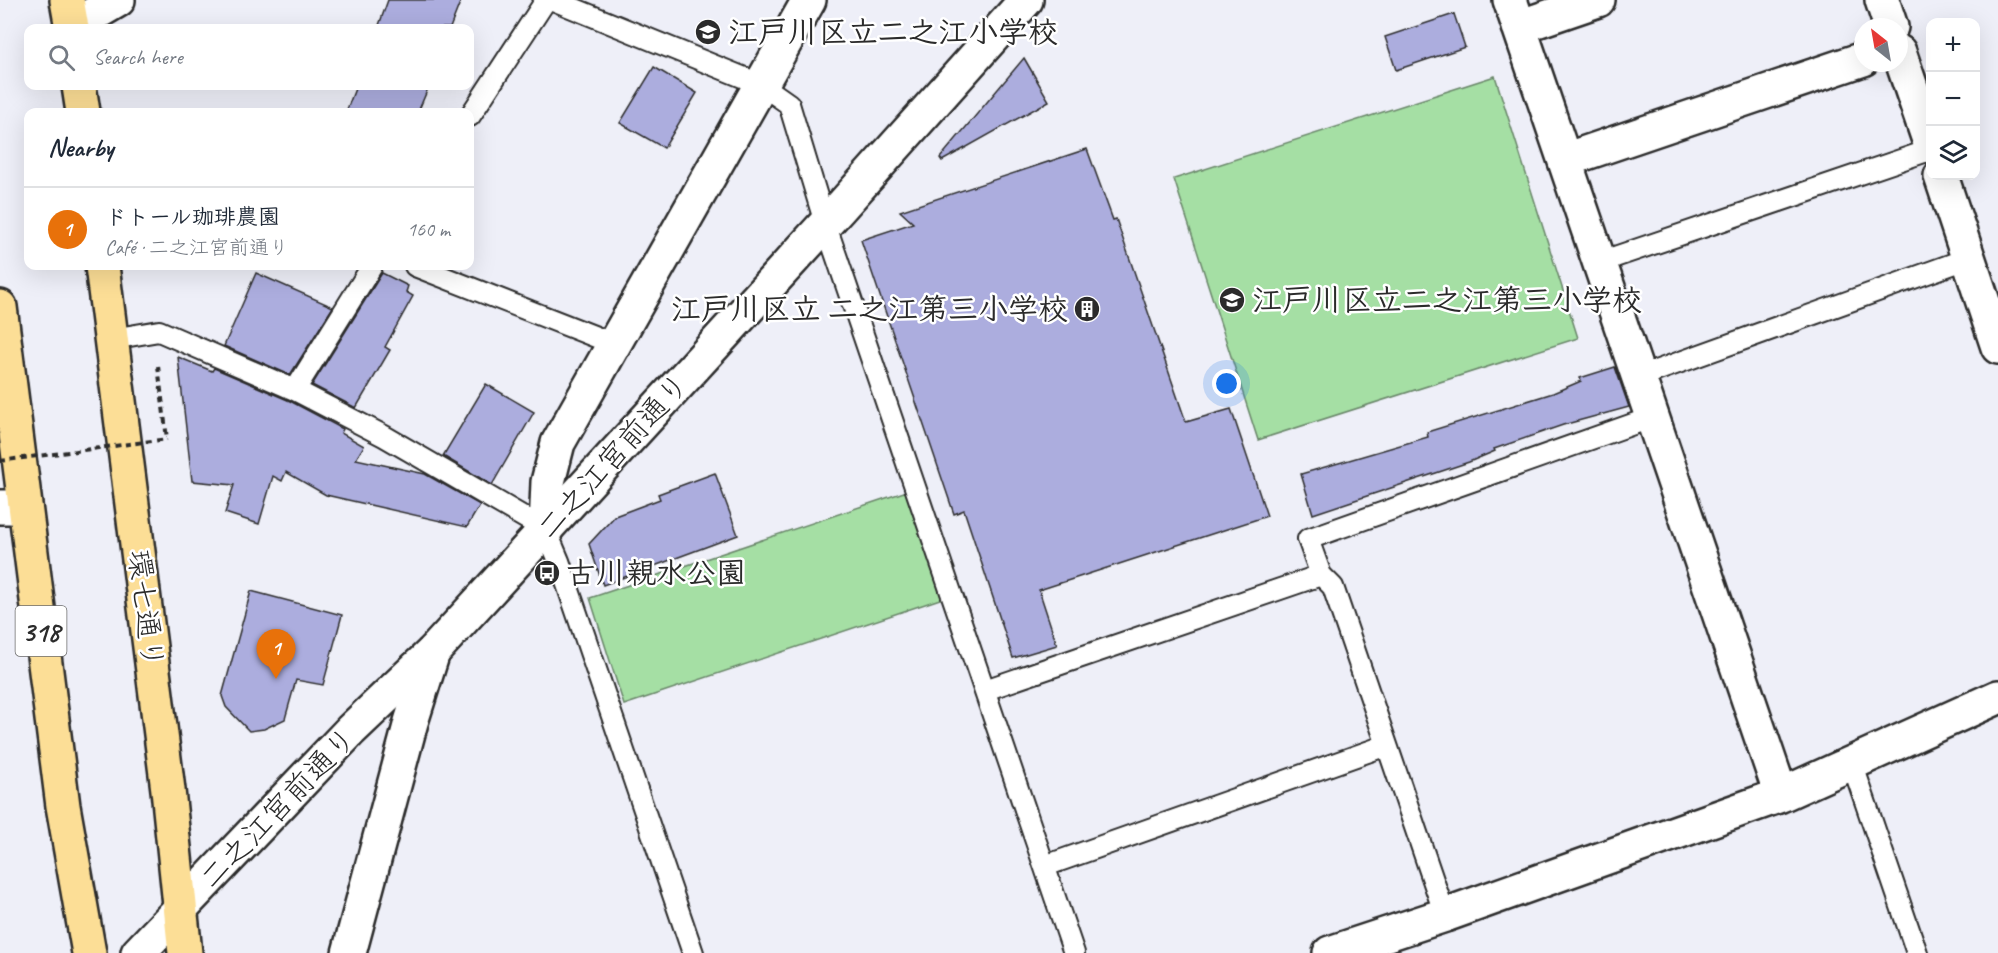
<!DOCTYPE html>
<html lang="en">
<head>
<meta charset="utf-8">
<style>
	:root { --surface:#fff; --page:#f2f2f3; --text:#1f2937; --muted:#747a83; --line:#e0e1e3; --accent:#2b2b2b }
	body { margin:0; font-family:Caveat,"Klee One",sans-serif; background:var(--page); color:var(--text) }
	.controls { position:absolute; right:18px; top:18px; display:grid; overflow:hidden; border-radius:12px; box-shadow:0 6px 24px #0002 }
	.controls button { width:54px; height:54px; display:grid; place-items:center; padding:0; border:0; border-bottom:2px solid var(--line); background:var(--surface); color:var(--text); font:30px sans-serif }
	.compass { position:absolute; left:1854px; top:18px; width:54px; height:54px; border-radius:50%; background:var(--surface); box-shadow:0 6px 24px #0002; rotate:329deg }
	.you { position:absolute; left:1227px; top:384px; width:21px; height:21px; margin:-15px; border:4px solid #fff; border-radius:50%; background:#1a73e8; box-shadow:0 0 0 9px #1a73e833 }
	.badge { display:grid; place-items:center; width:39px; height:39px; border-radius:50%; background:var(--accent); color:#fff; font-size:20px; font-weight:700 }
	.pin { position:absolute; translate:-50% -50px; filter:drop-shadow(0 2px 3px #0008) }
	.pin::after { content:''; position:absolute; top:32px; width:21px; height:18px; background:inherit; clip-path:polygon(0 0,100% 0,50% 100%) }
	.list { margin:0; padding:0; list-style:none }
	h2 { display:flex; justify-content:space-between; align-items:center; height:78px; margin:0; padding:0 24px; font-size:26px }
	h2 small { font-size:20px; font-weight:400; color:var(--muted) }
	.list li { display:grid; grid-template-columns:39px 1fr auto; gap:18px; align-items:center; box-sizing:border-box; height:84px; padding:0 24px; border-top:2px solid var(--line) }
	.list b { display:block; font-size:22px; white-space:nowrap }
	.list p { margin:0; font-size:20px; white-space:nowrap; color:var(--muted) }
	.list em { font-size:20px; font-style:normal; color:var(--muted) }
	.icon { flex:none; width:33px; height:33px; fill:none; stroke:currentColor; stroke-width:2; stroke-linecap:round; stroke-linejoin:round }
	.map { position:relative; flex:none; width:1998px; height:953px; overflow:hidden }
	.search { position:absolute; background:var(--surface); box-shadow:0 6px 24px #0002; left:24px; top:24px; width:450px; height:66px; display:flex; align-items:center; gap:15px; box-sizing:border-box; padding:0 21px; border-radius:12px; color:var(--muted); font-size:22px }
	.panel { position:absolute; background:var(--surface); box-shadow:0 6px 24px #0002; left:24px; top:108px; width:450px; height:162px; border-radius:12px }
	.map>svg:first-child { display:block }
</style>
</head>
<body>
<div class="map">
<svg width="1998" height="953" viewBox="0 0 1998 953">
	<rect width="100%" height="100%" fill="#eeeff8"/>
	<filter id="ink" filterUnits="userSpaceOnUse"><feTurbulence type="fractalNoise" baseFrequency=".0167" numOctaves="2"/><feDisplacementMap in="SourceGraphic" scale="12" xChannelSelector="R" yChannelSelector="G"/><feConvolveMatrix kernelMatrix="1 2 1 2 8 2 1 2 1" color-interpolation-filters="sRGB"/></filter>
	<g filter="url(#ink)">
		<!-- green -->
		<path fill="#a5dfa4" stroke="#688568" stroke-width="1.5" d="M 1495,76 L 1578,338 L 1258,440 L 1174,179 Z
			M 907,491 L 943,598 L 624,705 L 590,598 Z"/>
		<!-- building -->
		<path fill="#acadde" stroke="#2b2b2b" stroke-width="1.5" d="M 388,0 L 461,0 L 450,28 L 378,28 Z
			M 1454,14 L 1465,47 L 1396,70 L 1385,37 Z
			M 1024,58 L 1049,101 L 942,161 L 940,158 Z
			M 654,67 L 697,93 L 664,148 L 620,123 Z
			M 356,86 L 429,86 L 418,112 L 346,112 Z
			M 1087,149 L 1113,220 L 1116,219 L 1186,422 L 1231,409 L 1267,516 L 1039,590 L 1057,645 L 1013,658 L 964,510 L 954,514 L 861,240 L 913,223 L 900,211 Z
			M 256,273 L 333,307 L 290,375 L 224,346 Z
			M 382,273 L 408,286 L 406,292 L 413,296 L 385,347 L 390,350 L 356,408 L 312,385 Z
			M 178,357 L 212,371 L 214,368 L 290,401 L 343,429 L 341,433 L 364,446 L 356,459 L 425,474 L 480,505 L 467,527 L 326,495 L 286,472 L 282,481 L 273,476 L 259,524 L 225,513 L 234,485 L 192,481 Z
			M 1615,367 L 1629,407 L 1563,425 L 1494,449 L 1495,451 L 1469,462 L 1313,514 L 1301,474 L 1428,437 L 1427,432 L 1553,393 L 1581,381 L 1580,378 Z
			M 486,384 L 534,412 L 492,485 L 443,456 Z
			M 715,473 L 738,535 L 603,585 L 589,544 L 615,516 L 660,499 L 658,494 Z
			M 251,591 L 342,615 L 323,685 L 296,680 L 285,719 L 264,729 L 249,731 L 226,707 L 222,696 Z"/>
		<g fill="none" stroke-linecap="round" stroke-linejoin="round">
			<!-- service casing -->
			<g stroke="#2b2b2b" stroke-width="24">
				<path id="service" d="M 553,0 L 762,85 L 789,104 L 825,223 L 1074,953
					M 470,116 L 546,0
					M 1600,262 L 1930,150
					M 415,266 L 614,344
					M 112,339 L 159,331 L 295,390 L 384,436 L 546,530 L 559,561 L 693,953
					M 1639,377 L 1969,258
					M 295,390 L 372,266
					M 1321,575 L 1333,587 L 1445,915
					M 985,690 L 1321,575 L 1308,539 L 1653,417
					M 1852,763 L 1917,953
					M 1045,866 L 1387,745"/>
			</g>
			<!-- minor casing -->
			<g stroke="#2b2b2b" stroke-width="38">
				<path id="minor" d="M 1510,0 L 1781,795
					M 1882,0 L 1891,27
					M 72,27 L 118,0
					M 1519,27 L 1598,0
					M 1899,52 L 1930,143
					M 1565,160 L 1863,59
					M 1941,176 L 1998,347
					M 0,507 L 25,507
					M 546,530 L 548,482 L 558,443 L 809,0
					M 349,953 L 411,722 L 433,652
					M 1330,953 L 1445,915 L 1781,795 L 1998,697"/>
			</g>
			<!-- tertiary casing -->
			<g stroke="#2b2b2b" stroke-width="38">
				<path id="tertiary" d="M 138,953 L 351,730 L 433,652 L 839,209 L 1026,0"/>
			</g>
			<!-- primary casing -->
			<g stroke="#2b2b2b" stroke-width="38">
				<path id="primary" d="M 67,0 L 72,28
					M 79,86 L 83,112
					M 102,266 L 168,790 L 185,953
					M 0,307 L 63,806 L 89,953"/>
			</g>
			<!-- path -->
			<path stroke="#2b2b2b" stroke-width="4" stroke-dasharray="6 4.5" stroke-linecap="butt" d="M 158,366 L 167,439"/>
			<!-- service -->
			<use href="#service" stroke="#fff" stroke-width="20"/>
			<!-- minor -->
			<use href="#minor" stroke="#fff" stroke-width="33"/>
			<!-- tertiary -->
			<use href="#tertiary" stroke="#fff" stroke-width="33"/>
			<!-- primary -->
			<use href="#primary" stroke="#fcde96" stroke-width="33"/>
			<!-- path-bridge -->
			<path stroke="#2b2b2b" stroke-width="4" stroke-dasharray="6 4.5" stroke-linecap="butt" d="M 0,461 L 167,439"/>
		</g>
	</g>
	<!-- icons -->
	<defs>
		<g id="school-disc" transform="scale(1.35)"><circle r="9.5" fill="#2b2b2b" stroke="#fff"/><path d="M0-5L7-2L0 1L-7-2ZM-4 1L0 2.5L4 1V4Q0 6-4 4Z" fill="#fff"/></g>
		<g id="building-disc" transform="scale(1.35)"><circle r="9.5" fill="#2b2b2b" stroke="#fff"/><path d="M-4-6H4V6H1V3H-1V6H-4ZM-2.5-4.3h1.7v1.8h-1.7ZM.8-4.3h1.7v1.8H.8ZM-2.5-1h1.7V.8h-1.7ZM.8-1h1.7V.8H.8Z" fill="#fff"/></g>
		<g id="bus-disc" transform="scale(1.35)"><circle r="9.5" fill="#2b2b2b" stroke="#fff"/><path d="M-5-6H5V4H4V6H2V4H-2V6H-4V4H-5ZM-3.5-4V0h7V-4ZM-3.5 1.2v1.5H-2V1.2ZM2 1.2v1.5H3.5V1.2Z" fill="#fff"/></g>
	</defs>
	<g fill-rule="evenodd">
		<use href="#school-disc" x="708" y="32"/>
		<use href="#school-disc" x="1232" y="300"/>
		<use href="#building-disc" x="1087" y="309"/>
		<use href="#bus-disc" x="547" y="573"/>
	</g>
	<g text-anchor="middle" stroke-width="5" stroke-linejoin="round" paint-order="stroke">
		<!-- shield labels -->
		<rect fill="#fff" stroke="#6b6b6b" stroke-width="1.5" x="15.5" y="606" width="51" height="50" rx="4.5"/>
		<g font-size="28" font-weight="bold" fill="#2b2b2b">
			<text x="41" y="641">318</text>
		</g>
		<!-- poi labels -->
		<g font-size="30" font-weight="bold" fill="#2b2b2b" stroke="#fff" text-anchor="start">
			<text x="728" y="42">江戸川区立二之江小学校</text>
			<text x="1252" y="310">江戸川区立二之江第三小学校</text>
			<text x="1068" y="319" text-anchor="end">江戸川区立 二之江第三小学校</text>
			<text x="566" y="583">古川親水公園</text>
		</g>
		<!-- street labels -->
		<g font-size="30" fill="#2b2b2b" stroke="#fff">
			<text transform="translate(613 456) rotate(-48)" y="10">二之江宮前通り</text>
			<text transform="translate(146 609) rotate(83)" y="10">環七通り</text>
			<text transform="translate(278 808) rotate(-46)" y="10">二之江宮前通り</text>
		</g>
	</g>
</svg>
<div class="controls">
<button>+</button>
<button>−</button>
<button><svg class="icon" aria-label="layers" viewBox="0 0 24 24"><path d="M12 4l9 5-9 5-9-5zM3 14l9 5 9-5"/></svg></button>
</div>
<svg class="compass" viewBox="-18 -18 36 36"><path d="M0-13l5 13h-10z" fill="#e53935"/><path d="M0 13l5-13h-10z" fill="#747a83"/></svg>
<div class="you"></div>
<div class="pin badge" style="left:276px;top:679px;background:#e8710a">1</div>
<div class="search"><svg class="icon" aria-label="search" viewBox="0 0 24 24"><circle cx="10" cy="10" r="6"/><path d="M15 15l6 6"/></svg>Search here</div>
<section class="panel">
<h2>Nearby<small></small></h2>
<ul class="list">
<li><span class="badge" style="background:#e8710a">1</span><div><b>ドトール珈琲農園</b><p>Café · 二之江宮前通り</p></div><em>160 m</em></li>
</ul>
</section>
</div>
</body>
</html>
